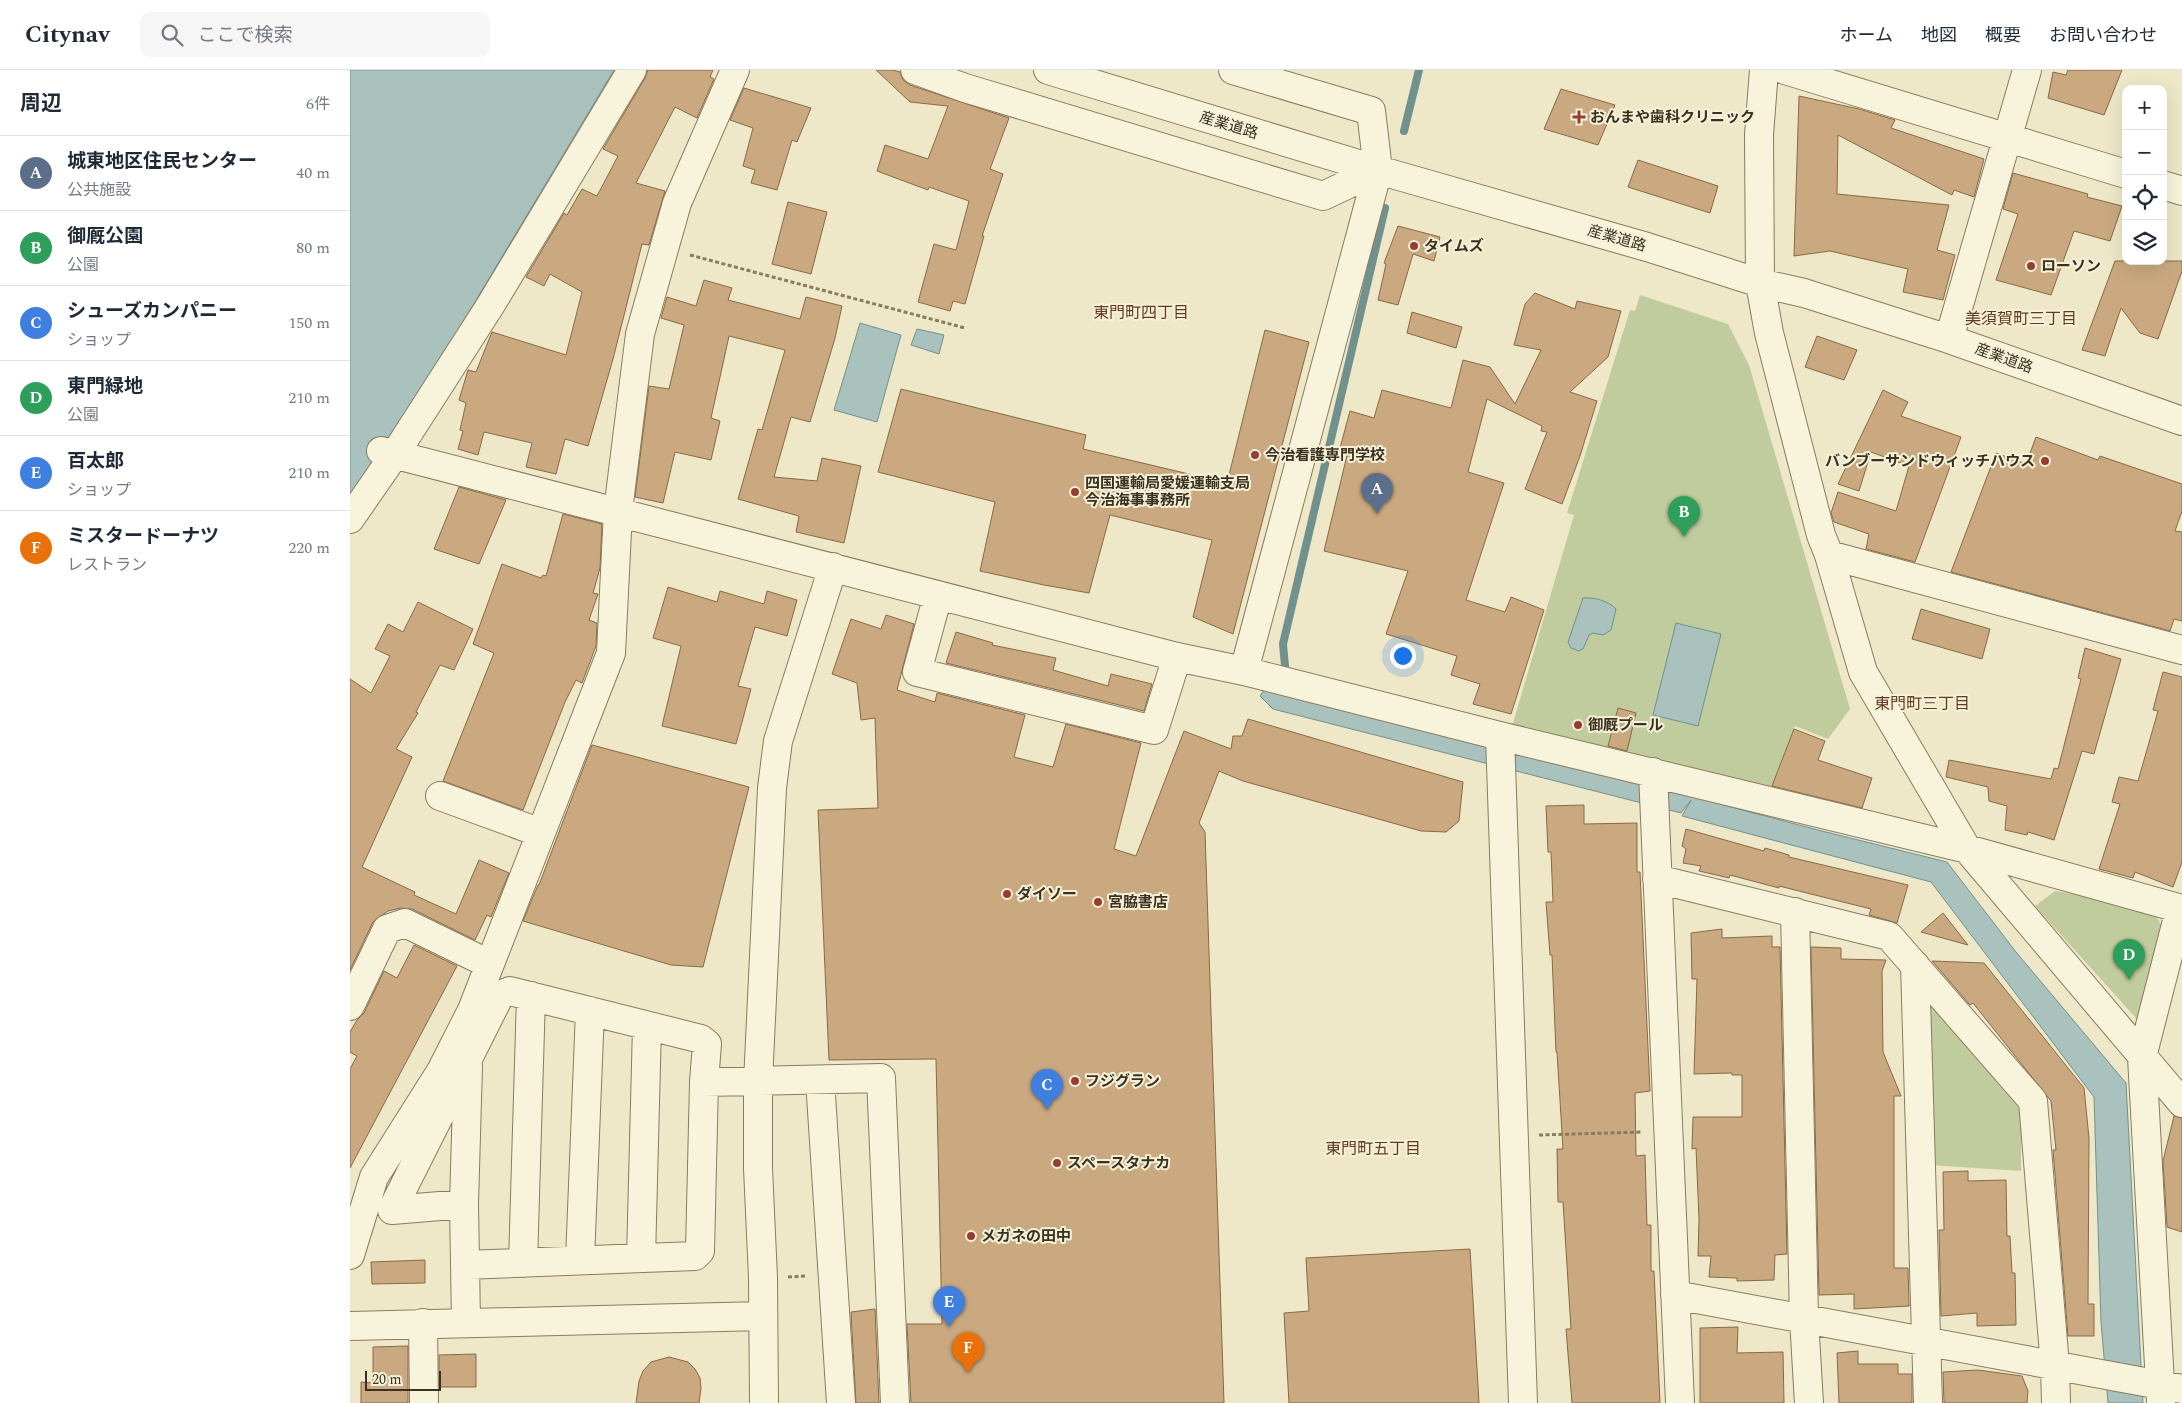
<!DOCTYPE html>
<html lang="ja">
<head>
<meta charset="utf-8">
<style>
	:root { --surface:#fff; --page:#f6f6f7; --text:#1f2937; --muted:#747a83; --line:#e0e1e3; --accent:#973d30 }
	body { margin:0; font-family:Spectral,"Noto Sans JP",serif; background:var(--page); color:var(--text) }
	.controls { position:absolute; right:15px; top:15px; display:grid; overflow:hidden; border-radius:10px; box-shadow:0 5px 20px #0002 }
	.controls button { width:45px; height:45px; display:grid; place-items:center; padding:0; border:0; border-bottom:1px solid var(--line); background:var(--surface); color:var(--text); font:25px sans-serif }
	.scale { position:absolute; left:15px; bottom:12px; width:76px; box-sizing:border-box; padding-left:5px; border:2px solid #3b3121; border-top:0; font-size:14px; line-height:18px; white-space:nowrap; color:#3b3121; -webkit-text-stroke:4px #f5f1d8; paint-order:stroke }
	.you { position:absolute; left:1052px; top:585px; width:18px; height:18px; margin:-12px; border:4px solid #fff; border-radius:50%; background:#1a73e8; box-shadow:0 0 0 8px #1a73e833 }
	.badge { display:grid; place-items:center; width:32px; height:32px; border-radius:50%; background:var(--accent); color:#fff; font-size:16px; font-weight:700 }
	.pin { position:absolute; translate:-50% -41px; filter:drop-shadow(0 1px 2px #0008) }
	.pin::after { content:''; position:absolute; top:26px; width:18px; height:15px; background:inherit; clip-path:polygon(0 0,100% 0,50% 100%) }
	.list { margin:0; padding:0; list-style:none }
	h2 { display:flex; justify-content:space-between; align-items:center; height:65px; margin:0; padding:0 20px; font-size:21px }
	h2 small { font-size:16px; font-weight:400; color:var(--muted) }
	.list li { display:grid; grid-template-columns:32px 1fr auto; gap:15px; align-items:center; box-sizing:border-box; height:75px; padding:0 20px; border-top:1px solid var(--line) }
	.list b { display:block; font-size:19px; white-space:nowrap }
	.list p { margin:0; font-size:16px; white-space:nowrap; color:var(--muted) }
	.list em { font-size:16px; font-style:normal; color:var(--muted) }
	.icon { flex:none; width:28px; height:28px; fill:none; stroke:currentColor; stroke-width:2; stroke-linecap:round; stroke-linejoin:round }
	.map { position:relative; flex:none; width:1832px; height:1333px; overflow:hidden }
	header { display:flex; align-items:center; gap:30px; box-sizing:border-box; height:70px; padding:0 25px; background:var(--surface); border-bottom:1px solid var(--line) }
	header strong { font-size:24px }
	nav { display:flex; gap:28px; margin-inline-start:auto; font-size:18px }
	.search { width:350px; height:45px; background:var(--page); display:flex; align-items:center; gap:12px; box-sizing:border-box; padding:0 18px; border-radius:10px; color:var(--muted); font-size:19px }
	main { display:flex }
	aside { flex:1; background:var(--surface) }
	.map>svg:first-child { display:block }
</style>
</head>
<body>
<header>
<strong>Citynav</strong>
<div class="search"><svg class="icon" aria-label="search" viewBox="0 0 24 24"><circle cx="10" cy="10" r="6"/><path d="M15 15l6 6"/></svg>ここで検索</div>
<nav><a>ホーム</a><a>地図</a><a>概要</a><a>お問い合わせ</a></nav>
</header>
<main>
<aside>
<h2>周辺<small>6件</small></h2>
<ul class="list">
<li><span class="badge" style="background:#5c6f8a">A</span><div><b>城東地区住民センター</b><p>公共施設</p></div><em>40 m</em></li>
<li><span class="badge" style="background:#2e9e5b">B</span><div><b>御厩公園</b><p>公園</p></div><em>80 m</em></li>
<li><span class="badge" style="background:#3f7fe0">C</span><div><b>シューズカンパニー</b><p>ショップ</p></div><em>150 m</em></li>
<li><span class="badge" style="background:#2e9e5b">D</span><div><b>東門緑地</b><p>公園</p></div><em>210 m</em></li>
<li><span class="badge" style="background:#3f7fe0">E</span><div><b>百太郎</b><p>ショップ</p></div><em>210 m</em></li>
<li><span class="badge" style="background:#e8710a">F</span><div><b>ミスタードーナツ</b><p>レストラン</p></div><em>220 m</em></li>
</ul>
</aside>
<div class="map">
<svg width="1832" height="1333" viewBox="0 0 1832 1333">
	<rect width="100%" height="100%" fill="#eee8c9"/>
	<!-- green -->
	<path fill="#c0cc9d" d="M 1290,225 L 1378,254 L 1399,295 L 1500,639 L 1478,669 L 1445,656 L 1422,720 L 1161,660 L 1224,445 L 1217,443 L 1280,240 L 1285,241 Z
		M 1705,821 L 1759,830 L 1805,845 L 1818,864 L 1794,957 L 1685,836 Z
		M 1574,919 L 1671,1038 L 1671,1101 L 1579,1095 Z"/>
	<!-- water -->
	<path fill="#aac2be" stroke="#70918d" d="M 0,0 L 264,0 L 29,392 L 0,432 Z
		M 510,253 L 551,265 L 527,352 L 484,340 Z
		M 567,259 L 594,265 L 589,284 L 561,275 Z
		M 1233,528 C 1244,527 1259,531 1266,539 L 1261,560 L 1253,565 L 1243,563 L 1239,565 L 1233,579 L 1229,581 L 1221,578 L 1218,572 Z
		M 1326,553 L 1371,564 L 1348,656 L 1303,645 Z
		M 918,614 L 1464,759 L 1597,792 L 1666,882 L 1776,1013 L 1793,1333 L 1758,1333 L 1751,1252 L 1744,1027 L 1581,812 L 1332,746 L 1341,730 L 1331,743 L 923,639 L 910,626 Z"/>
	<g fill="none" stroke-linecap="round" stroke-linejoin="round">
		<!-- stream -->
		<path stroke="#70918d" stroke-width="8" d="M 1054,61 L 1069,0
			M 936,607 L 933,574 L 1035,138"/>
	</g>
	<!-- building -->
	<path fill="#caa980" stroke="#886944" d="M 298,0 L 363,0 L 360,7 L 364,9 L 347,48 L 325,37 L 286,113 L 315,121 L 299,175 L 292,174 L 263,289 L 238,376 L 215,369 L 206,404 L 176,397 L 182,373 L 134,362 L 128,385 L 108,379 L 113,361 L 110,360 L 116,333 L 109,330 L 118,300 L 126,302 L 142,262 L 216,285 L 232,222 L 200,204 L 194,216 L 176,207 L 214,143 L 217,145 L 232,119 L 247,126 L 268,86 L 253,79 L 295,8 Z
		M 526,0 L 542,0 L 550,2 L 553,10 L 560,15 L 659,48 L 640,99 L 653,104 L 632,166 L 634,166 L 615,234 L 603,231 L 600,241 L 568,232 L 584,174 L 606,180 L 619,131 L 579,117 L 578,120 L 527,101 L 535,75 L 578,89 L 598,36 L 560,32 Z
		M 1718,0 L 1772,0 L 1754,45 L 1698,28 L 1703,2 L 1716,5 Z
		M 394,18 L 461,38 L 447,72 L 442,70 L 427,120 L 401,113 L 405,100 L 393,96 L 403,58 L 380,50 Z
		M 1211,19 L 1265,35 L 1248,75 L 1194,59 Z
		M 1449,26 L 1509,39 L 1545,50 L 1541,58 L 1634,89 L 1624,127 L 1604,120 L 1602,125 L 1488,65 L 1487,124 L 1599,135 L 1587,180 L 1605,185 L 1593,230 L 1553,222 L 1558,199 L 1480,181 L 1444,186 Z
		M 1288,90 L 1368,116 L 1360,143 L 1278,117 Z
		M 1663,103 L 1738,124 L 1737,127 L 1772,136 L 1760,171 L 1724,161 L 1701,225 L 1646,210 L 1668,144 L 1653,139 Z
		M 438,132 L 477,142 L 461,204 L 422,194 Z
		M 1048,156 L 1090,167 L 1084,191 L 1063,184 L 1048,235 L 1028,230 L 1036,194 L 1034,193 Z
		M 1765,191 L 1832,191 L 1832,201 L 1808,269 L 1790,263 L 1771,238 L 1755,286 L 1732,280 Z
		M 354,210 L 382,218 L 378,230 L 450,249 L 456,227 L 492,236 L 485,268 L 460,352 L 441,347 L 424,407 L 467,411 L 472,388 L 511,396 L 494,473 L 446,462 L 449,446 L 388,429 L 408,359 L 412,360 L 435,280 L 379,266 L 361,348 L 370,351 L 361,390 L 325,382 L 313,433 L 285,427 L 299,316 L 319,319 L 334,255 L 311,248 L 317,227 L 346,236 Z
		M 1185,223 L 1225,239 L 1227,231 L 1271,241 L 1258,287 L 1220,322 L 1247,331 L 1230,386 L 1212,434 L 1175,419 L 1197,362 L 1191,361 L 1192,356 L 1137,329 L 1118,402 L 1154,413 L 1116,530 L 1155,542 L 1161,527 L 1194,540 L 1161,644 L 1123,634 L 1130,614 L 1101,605 L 1107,586 L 1036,564 L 1058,501 L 974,481 L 998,381 L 990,378 L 1000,341 L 1024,348 L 1032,320 L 1101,338 L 1113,290 L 1140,297 L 1165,334 L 1191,280 L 1164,275 L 1175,234 Z
		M 1062,242 L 1112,257 L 1106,278 L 1057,263 Z
		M 915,260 L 959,272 L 883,564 L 843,547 L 862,470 L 760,445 L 739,523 L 694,515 L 630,501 L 645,432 L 528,402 L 551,319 L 736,365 L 733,379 L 877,413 Z
		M 1467,266 L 1507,280 L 1494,310 L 1455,297 Z
		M 1533,320 L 1558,332 L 1551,346 L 1611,367 L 1565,492 L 1516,479 L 1519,464 L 1484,452 L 1481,443 L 1488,422 L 1546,441 L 1559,396 L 1521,382 L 1509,421 L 1488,414 Z
		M 1686,367 L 1748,390 L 1750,386 L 1832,414 L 1832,441 L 1825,461 L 1832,462 L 1832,551 L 1824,549 L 1820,561 L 1601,502 L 1646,383 L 1676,394 Z
		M 109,417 L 156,430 L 129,494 L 84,479 Z
		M 213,444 L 252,454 L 250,498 L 243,523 L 248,524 L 239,550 L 247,553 L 246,576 L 232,613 L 226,610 L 215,632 L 173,740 L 93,711 L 144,583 L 123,574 L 152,494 L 191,508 L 193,505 L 196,506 Z
		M 318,517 L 367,532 L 370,521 L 414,534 L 417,521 L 447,530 L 437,566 L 405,557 L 388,616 L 401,619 L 386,674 L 312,656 L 331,576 L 303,568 Z
		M 68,532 L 123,559 L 104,600 L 90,595 L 66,642 L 68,643 L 46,679 L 62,687 L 12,797 L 65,822 L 64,825 L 106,844 L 129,790 L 159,803 L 141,847 L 137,845 L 125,870 L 62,839 L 51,838 L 38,841 L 23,852 L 0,900 L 0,609 L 21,623 L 40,586 L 25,579 L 38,554 L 53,562 Z
		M 1571,539 L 1640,559 L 1632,589 L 1562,569 Z
		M 536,545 L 564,554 L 547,620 L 585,632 L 587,623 L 675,645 L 664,687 L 703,697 L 716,654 L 791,673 L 764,779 L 786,786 L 834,661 L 881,679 L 883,666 L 892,666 L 898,649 L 1113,712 L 1109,751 L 1096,762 L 1071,761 L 893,711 L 869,701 L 849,753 L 855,762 L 874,1333 L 561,1333 L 557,1254 L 592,1254 L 586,989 L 479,990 L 468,740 L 528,738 L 525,648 L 511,650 L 507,613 L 482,604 L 501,549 L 531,559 Z
		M 606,562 L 643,573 L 642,575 L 706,588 L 703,600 L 758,616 L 761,604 L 802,614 L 794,641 L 596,593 Z
		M 1735,578 L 1771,589 L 1744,684 L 1732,681 L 1704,770 L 1678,762 L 1677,765 L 1655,760 L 1657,736 L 1639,731 L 1638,717 L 1596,707 L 1599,690 L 1701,709 L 1704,698 L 1708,699 L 1731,609 L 1728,608 Z
		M 1813,602 L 1832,607 L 1832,792 L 1823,817 L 1785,802 L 1783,808 L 1749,799 L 1770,734 L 1762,732 L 1769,707 L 1788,711 L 1808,641 L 1803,640 Z
		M 1268,638 L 1286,643 L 1277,681 L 1258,676 Z
		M 1444,659 L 1475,671 L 1468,690 L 1522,708 L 1512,738 L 1422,716 Z
		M 242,675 L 399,717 L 353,897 L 321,895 L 173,851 L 188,815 L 189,815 Z
		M 1234,735 L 1234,754 L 1287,753 L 1287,802 L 1290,802 L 1300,1021 L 1285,1023 L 1286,1086 L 1295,1085 L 1297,1155 L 1301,1155 L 1301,1201 L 1304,1201 L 1310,1333 L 1222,1333 L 1216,1259 L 1221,1259 L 1213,1132 L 1208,1132 L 1207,1079 L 1213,1079 L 1207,982 L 1206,982 L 1202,885 L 1200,885 L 1196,832 L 1203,832 L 1201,782 L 1198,782 L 1196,736 Z
		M 1336,759 L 1414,781 L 1415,778 L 1439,785 L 1439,787 L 1558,815 L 1547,853 L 1519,845 L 1521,839 L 1429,816 L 1429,818 L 1380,805 L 1379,808 L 1349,801 L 1351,796 L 1333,793 L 1336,779 L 1332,776 Z
		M 1593,843 L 1618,875 L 1571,862 Z
		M 1372,859 L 1372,868 L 1422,866 L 1422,877 L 1430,877 L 1437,1184 L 1425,1185 L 1424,1210 L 1387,1211 L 1387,1208 L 1359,1207 L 1361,1186 L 1348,1186 L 1349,1149 L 1346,1078 L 1342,1079 L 1343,1047 L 1392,1047 L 1392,1005 L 1382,1005 L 1382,1003 L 1344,1004 L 1347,909 L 1342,909 L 1341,863 Z
		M 64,875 L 107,896 L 0,1098 L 0,999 L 7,986 L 0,982 L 0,962 L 7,950 L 14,943 L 34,901 L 47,908 Z
		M 1461,877 L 1491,878 L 1491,889 L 1536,890 L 1532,901 L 1533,982 L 1551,1026 L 1544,1026 L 1544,1198 L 1558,1198 L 1559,1236 L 1504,1239 L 1504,1224 L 1469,1225 Z
		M 1582,891 L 1634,893 L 1734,1018 L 1739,1068 L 1738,1234 L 1744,1234 L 1744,1266 L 1718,1266 L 1703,1080 L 1706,1080 L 1701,1031 L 1623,933 L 1620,935 Z
		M 1824,1046 L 1832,1048 L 1832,1162 L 1817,1157 L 1813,1091 Z
		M 1618,1101 L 1618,1111 L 1656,1110 L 1657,1166 L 1660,1166 L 1662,1203 L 1665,1203 L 1666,1255 L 1627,1256 L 1627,1243 L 1591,1246 L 1589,1160 L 1594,1160 L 1593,1102 Z
		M 1120,1179 L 1129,1333 L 939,1333 L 934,1243 L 959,1241 L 956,1188 Z
		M 75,1190 L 75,1213 L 22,1214 L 21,1192 Z
		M 525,1239 L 529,1333 L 506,1333 L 501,1242 Z
		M 1388,1257 L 1387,1283 L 1433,1282 L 1434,1333 L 1350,1333 L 1350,1258 Z
		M 58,1276 L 58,1333 L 11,1333 L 11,1312 L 23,1313 L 23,1277 Z
		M 1508,1281 L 1508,1294 L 1548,1294 L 1548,1304 L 1562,1304 L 1562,1333 L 1489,1333 L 1487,1283 Z
		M 126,1284 L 126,1317 L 89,1317 L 89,1285 Z
		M 319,1287 L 338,1292 L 345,1299 L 350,1308 L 351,1318 L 349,1333 L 286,1333 L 289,1311 L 293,1301 L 301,1292 Z
		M 1628,1300 L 1672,1306 L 1678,1321 L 1677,1333 L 1594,1333 L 1593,1302 Z"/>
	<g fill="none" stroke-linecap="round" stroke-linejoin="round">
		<!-- minor casing -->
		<g stroke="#8a7b5e" stroke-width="30">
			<path id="minor" d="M 565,0 L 615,18 L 973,126 L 1028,100
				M 698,0 L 1028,100 L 1297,177 L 1410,213 L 1454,223 L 1599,269 L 1832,351
				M 883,0 L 1021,41 L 1028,100 L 894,601
				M 1414,0 L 1409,65 L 1410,213 L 1419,263 L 1471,465 L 1479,485 L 1513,602 L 1617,779 L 1832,1033
				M 1435,0 L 1776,104
				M 1813,115 L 1832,121
				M 1599,269 L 1677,0
				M 31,381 L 827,587 L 894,601 L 1150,666 L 1617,779 L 1832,839
				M 0,449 L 45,384 L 140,236 L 282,0
				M 1479,485 L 1832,580
				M 588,525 L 567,602 L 804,660 L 827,587
				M 1150,666 L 1173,1333
				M 1303,702 L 1330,1333
				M 90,726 L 191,763
				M 1307,809 L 1539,866 L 1683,1031 L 1705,1296 L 1706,1333
				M 1445,842 L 1454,1249 L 1459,1333
				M 1565,895 L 1578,1333
				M 0,936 L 37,859 L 55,853 L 139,894
				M 470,1010 L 491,1333
				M 114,1134 L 118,996
				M 0,1185 L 24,1107 L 91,1001 L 122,940 L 261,583 L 268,441 L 290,264 L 327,133 L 385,0
				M 291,1188 L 297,956
				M 230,1190 L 240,941
				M 173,1193 L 181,926
				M 115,1195 L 345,1186 L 350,1181 L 354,1012
				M 1325,1225 L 1832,1319
				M 116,1252 L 114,1134 L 42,1140 L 150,925 L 160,921 L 351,969 L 357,974 L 354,1012 L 531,1008 L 545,1333
				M 73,1253 L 74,1333
				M 0,1256 L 413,1246
				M 1811,1332 L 1792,987 L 1830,839
				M 414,1333 L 413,1208 L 408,1098 L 408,1012 L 422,718 L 428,671 L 483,497"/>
		</g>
		<!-- path -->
		<path stroke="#8a7b5e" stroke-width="3" stroke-dasharray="4 2.5" stroke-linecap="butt" d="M 340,185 L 615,258
			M 1189,1065 L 1293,1062
			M 438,1207 L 456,1206"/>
		<!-- minor -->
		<use href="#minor" stroke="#f8f4dc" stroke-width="28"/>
	</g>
	<!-- markers -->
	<g fill="#973d30" stroke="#f5f1d8" stroke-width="2">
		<path d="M1226.5 39.5h5v5h5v5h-5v5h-5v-5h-5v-5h5z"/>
		<circle cx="1064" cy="176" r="5"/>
		<circle cx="1681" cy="196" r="5"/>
		<circle cx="905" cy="385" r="5"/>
		<circle cx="1695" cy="391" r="5"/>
		<circle cx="725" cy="422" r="5"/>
		<circle cx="1228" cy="655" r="5"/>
		<circle cx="657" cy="824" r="5"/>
		<circle cx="748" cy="832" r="5"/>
		<circle cx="725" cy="1011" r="5"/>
		<circle cx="707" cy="1093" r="5"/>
		<circle cx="621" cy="1166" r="5"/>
	</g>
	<g text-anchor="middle" stroke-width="4" stroke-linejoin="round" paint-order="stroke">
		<!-- poi labels -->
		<g font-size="15" font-weight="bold" fill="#3b3121" stroke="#f5f1d8" text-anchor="start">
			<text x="1240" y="52">おんまや歯科クリニック</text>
			<text x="1074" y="181">タイムズ</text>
			<text x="1691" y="201">ローソン</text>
			<text x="915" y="390">今治看護専門学校</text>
			<text x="1685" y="396" text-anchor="end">バンブーサンドウィッチハウス</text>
			<text x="735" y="418">四国運輸局愛媛運輸支局<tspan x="735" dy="17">今治海事事務所</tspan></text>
			<text x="1238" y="660">御厩プール</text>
			<text x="667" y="829">ダイソー</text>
			<text x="758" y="837">宮脇書店</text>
			<text x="735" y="1016">フジグラン</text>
			<text x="717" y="1098">スペースタナカ</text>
			<text x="631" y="1171">メガネの田中</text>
		</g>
		<!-- street labels -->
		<g font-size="15" fill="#3b3121" stroke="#f5f1d8">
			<text transform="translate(879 55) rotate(17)" y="5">産業道路</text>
			<text transform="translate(1267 168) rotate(16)" y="5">産業道路</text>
			<text transform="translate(1654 288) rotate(20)" y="5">産業道路</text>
		</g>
		<!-- neighbourhood labels -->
		<g font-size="16" fill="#663922" stroke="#f5f1d8">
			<text x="791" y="248">東門町四丁目</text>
			<text x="1671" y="254">美須賀町三丁目</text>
			<text x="1572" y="639">東門町三丁目</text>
			<text x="1023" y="1084">東門町五丁目</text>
		</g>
	</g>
</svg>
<div class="controls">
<button>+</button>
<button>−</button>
<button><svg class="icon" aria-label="locate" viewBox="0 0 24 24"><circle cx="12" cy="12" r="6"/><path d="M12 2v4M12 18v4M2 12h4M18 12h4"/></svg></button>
<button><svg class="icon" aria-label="layers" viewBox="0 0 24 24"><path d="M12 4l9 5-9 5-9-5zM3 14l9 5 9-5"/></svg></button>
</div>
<div class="scale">20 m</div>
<div class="you"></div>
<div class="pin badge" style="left:1027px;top:444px;background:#5c6f8a">A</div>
<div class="pin badge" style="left:1334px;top:467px;background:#2e9e5b">B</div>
<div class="pin badge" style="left:697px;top:1040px;background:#3f7fe0">C</div>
<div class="pin badge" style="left:1779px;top:910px;background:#2e9e5b">D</div>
<div class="pin badge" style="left:599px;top:1257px;background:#3f7fe0">E</div>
<div class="pin badge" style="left:618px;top:1303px;background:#e8710a">F</div>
</div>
</main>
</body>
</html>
